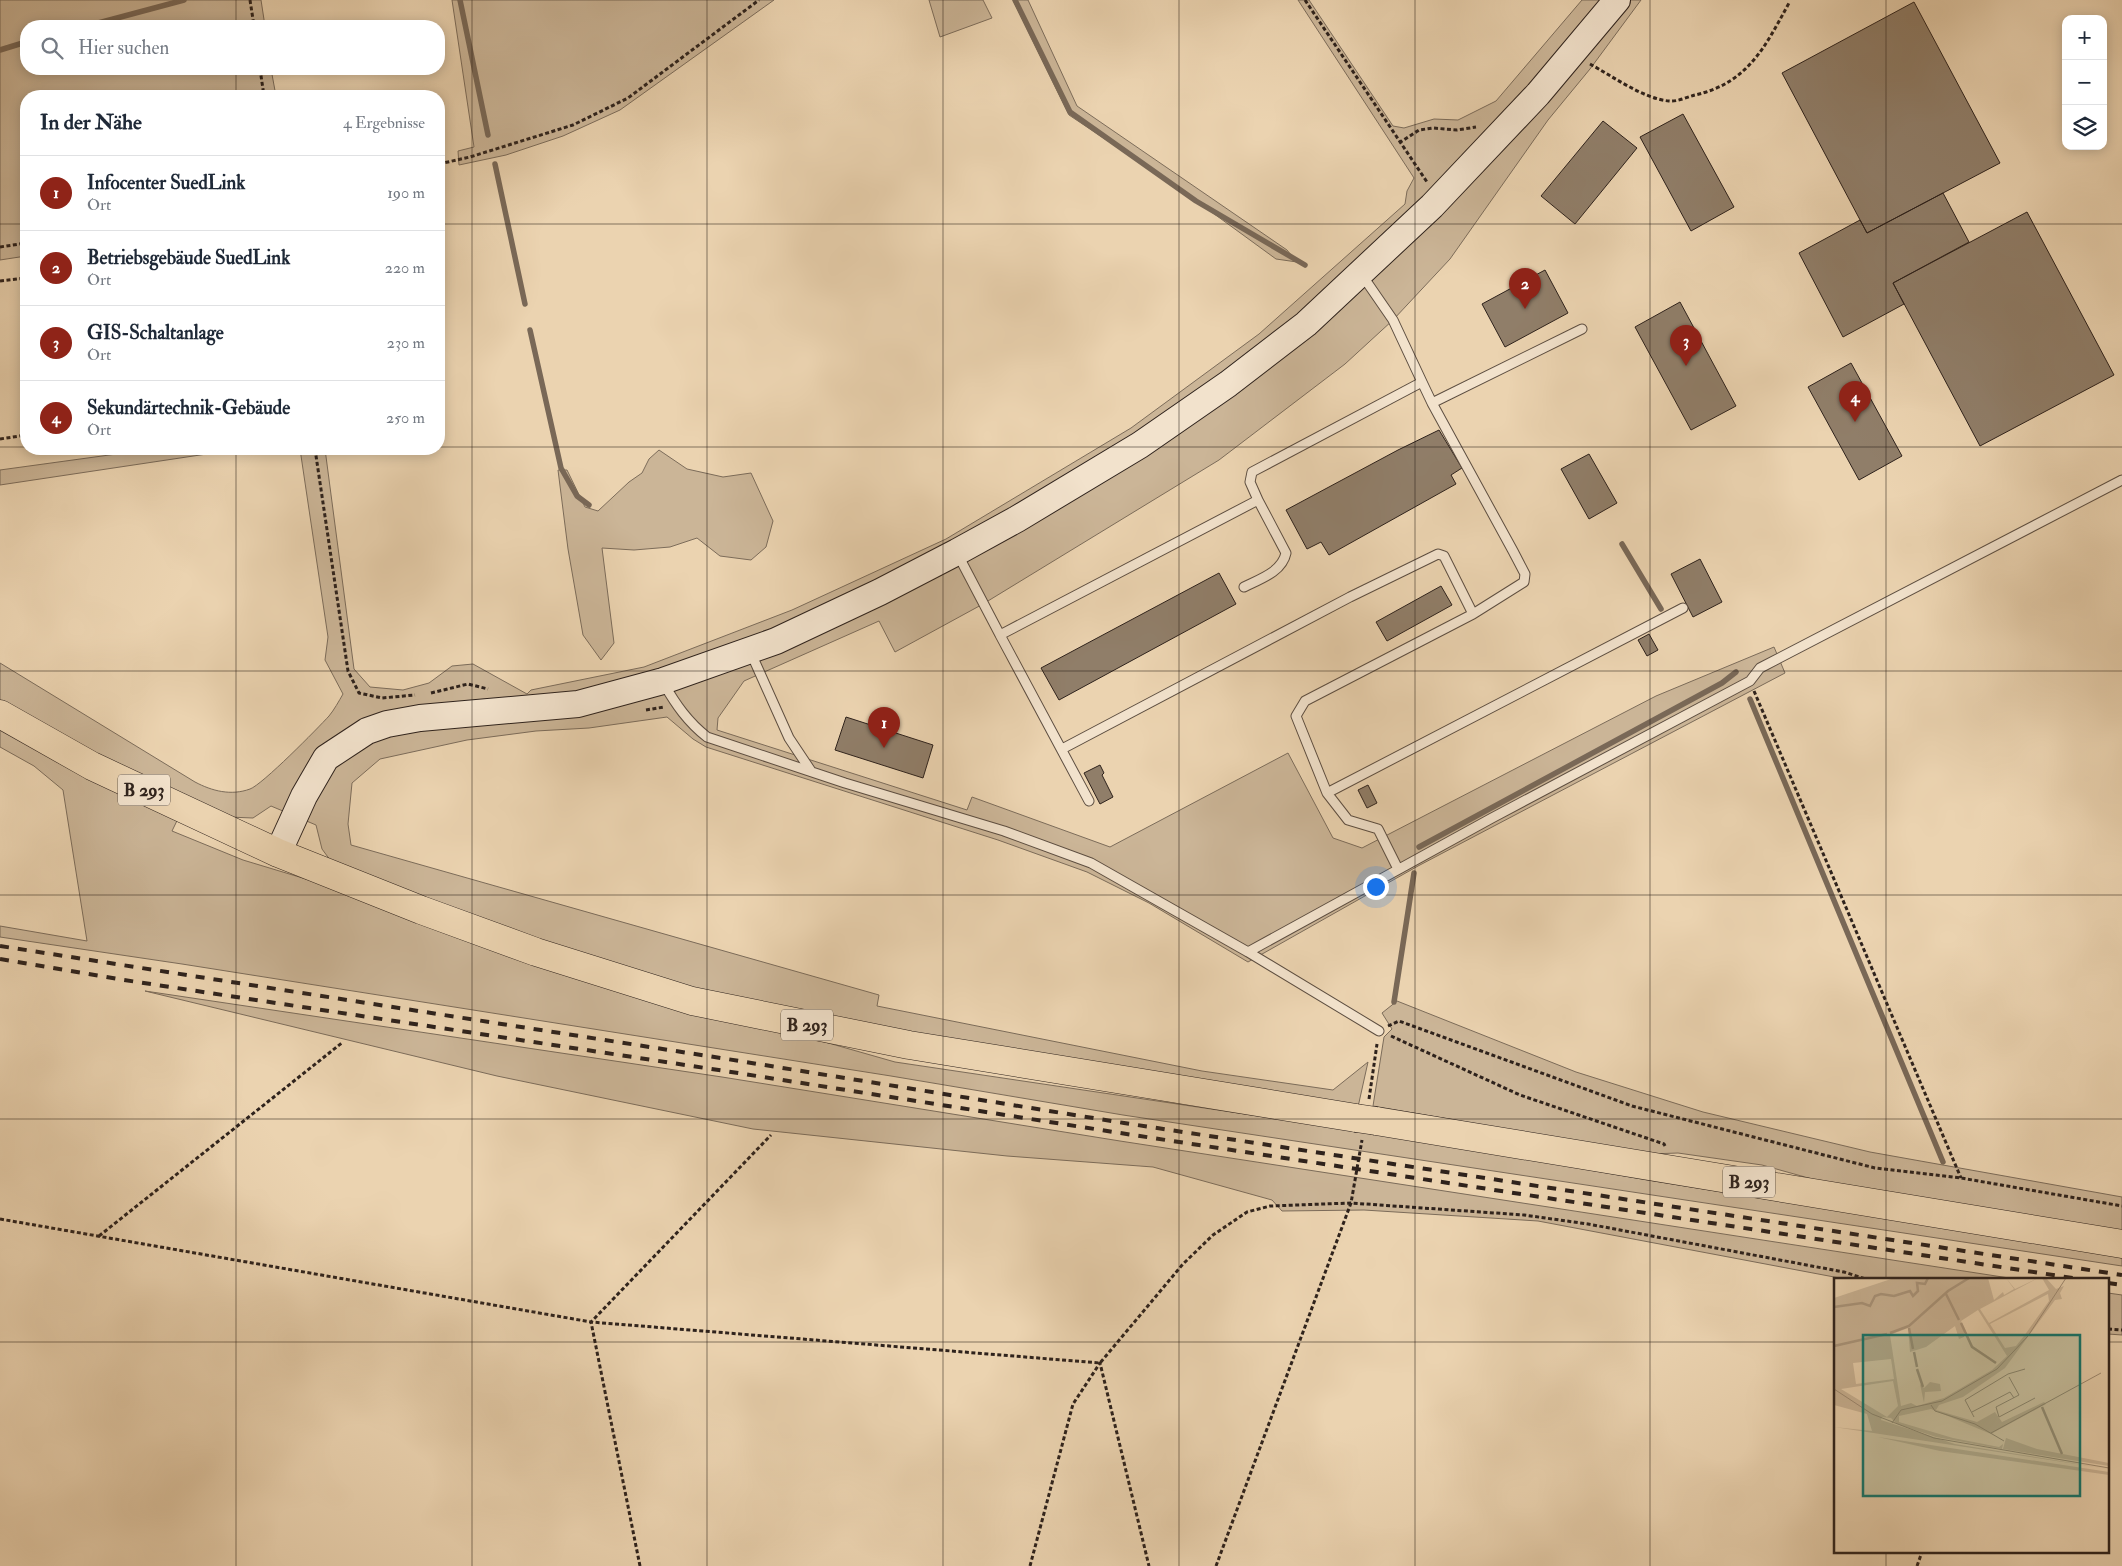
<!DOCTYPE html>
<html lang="de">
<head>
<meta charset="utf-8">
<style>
	:root { --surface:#fff; --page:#f2f2f3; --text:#1f2937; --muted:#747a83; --line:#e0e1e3; --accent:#8f2418 }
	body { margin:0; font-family:"IM FELL Double Pica",serif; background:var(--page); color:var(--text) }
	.controls { position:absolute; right:15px; top:15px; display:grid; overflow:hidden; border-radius:10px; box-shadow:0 2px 12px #0003 }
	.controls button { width:45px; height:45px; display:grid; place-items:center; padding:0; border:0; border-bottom:1px solid var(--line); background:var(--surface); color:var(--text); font:25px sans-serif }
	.you { position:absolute; left:1375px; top:886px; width:18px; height:18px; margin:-12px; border:4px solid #fff; border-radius:50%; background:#1a73e8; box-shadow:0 0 0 8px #1a73e833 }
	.badge { display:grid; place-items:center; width:32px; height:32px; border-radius:50%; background:var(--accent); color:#fff; font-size:16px; font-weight:700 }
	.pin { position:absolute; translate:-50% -41px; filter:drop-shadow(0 1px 2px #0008) }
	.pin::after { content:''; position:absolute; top:26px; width:18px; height:15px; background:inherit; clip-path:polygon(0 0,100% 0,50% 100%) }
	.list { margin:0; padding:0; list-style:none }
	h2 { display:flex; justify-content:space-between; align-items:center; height:65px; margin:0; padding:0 20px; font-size:21px }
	h2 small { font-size:16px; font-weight:400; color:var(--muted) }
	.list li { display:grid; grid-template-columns:32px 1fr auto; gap:15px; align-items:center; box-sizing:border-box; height:75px; padding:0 20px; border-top:1px solid var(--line) }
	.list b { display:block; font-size:19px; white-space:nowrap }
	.list p { margin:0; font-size:16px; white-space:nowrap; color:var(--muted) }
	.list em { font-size:16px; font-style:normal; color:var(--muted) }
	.icon { flex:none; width:28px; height:28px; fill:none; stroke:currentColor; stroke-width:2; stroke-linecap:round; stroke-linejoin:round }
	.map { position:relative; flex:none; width:2122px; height:1566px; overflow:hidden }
	.search { position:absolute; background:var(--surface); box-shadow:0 2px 12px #0003; left:20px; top:20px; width:425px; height:55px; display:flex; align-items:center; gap:12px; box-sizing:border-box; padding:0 18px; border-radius:20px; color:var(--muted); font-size:19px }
	.panel { position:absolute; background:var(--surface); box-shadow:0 2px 12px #0003; left:20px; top:90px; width:425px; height:365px; border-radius:20px }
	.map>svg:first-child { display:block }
</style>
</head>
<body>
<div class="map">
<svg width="2122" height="1566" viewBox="0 0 2122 1566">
	<rect width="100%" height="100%" fill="#ebd3b0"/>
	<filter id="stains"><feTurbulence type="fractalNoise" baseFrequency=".004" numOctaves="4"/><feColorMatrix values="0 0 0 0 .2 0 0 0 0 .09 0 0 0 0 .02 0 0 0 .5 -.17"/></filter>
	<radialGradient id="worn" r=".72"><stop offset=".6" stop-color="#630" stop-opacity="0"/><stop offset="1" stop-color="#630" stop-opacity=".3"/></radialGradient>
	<!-- green -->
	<path fill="#cbb597" stroke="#7c6c5a" d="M 0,0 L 261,0 L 265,26 L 26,26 L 26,69 L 271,69 L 276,96 L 26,96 L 26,256 L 0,260 Z
		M 452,0 L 774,0 L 620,110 L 563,136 L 506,155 L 459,165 L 458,151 L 474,147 Z
		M 929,0 L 983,0 L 992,18 L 940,37 Z
		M 1013,0 L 1028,0 L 1077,106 L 1287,250 L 1297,262 L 1276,259 L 1180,189 L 1069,115 Z
		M 1298,0 L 1309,0 L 1393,126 L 1404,128 L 1434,119 L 1458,120 L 1496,101 L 1582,0 L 1641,0 L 1590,69 L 1548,120 L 1450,259 L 1393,320 L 1345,364 L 1219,460 L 983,604 L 895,652 L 879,621 L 744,681 L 718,718 L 717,730 L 967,810 L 972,797 L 1110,847 L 1288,753 L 1333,838 L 1362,848 L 1656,696 L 1774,647 L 1785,673 L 1418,866 L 1248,962 L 1149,903 L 1087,872 L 998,840 L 706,747 L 693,739 L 667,717 L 589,728 L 536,731 L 467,740 L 380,759 L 352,783 L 348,824 L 351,845 L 879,995 L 877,1006 L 1202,1071 L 1333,1090 L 1368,1062 L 1358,1107 L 908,1032 L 715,996 L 601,963 L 333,864 L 322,849 L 316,825 L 271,806 L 253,818 L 228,817 L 187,800 L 172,831 L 243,860 L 392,905 L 681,1001 L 895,1062 L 1426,1141 L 1647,1180 L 2122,1256 L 2122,1266 L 1123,1115 L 891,1076 L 182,964 L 0,937 L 0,926 L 87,941 L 63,790 L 34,766 L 0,747 L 0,663 L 195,782 C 212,791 231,796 250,789 C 262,785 318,728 329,716 C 334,710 339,701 343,694 L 325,660 L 328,637 L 300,449 L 325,449 L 354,669 L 370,687 L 403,690 L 429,683 L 452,666 L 473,664 L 527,694 L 531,690 L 644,667 L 792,610 L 946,539 L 1131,428 L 1259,334 L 1405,204 L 1407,191 L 1414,178 Z
		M 153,449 L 240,449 L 0,485 L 0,470 Z
		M 659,450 L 687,469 L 723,477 L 751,473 L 773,521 L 766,547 L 751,560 L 720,556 L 697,538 L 670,547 L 634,550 L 602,548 L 614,643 L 601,660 L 583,635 L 568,549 L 558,470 L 567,470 L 585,507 L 598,511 L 629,482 L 642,473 L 649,459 Z
		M 145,991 L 722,1077 L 1120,1141 L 2022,1280 L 1850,1280 L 1538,1221 L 1364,1210 L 1282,1211 L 1272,1200 L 1153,1167 L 1007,1156 L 753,1129 L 497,1076 Z
		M 1397,1001 L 1576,1072 L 1703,1112 L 1870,1152 L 2122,1197 L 2122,1235 L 1830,1184 L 1762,1165 L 1678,1153 L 1650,1154 L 1373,1106 L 1384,1037 L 1392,1029 L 1382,1013 Z
		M 2108,1293 L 2122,1295 L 2122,1335 L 2108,1334 Z"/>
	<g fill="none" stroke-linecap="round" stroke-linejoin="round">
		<!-- stream -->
		<path stroke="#796857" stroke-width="5.5" d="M 460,0 L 488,135
			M 1015,0 L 1070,112 L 1196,201 L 1305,265
			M 87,26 L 184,0
			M 0,50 L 26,42
			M 495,164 L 525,304
			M 530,330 L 561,468 L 577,496 L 589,505
			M 1622,544 L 1661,609
			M 1750,699 L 1943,1162
			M 1419,847 L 1722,683 L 1736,672
			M 1394,1002 L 1414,873"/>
	</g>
	<!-- building -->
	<path fill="#907e69" stroke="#2e221c" d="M 1914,2 L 2000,163 L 1867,233 L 1782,73 Z
		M 1683,114 L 1734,207 L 1691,231 L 1640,137 Z
		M 1603,121 L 1637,148 L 1575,224 L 1541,196 Z
		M 1943,193 L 1969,242 L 1893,283 L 1904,304 L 1843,337 L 1799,253 L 1860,220 L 1867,233 Z
		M 2027,212 L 2114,375 L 1980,446 L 1893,283 Z
		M 1545,270 L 1568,313 L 1505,347 L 1482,304 Z
		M 1680,302 L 1736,406 L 1691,430 L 1635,327 Z
		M 1851,363 L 1902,456 L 1859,480 L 1808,387 Z
		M 1439,430 L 1462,468 L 1451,475 L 1456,484 L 1329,555 L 1321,542 L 1307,549 L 1286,510 L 1398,450 Z
		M 1589,454 L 1617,503 L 1589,519 L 1561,469 Z
		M 1700,559 L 1722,602 L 1693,617 L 1671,574 Z
		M 1219,573 L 1236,604 L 1059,700 L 1041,668 Z
		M 1441,586 L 1452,605 L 1387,641 L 1376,622 Z
		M 1649,634 L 1658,650 L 1647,656 L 1638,640 Z
		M 846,717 L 933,745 L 923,778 L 835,750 Z
		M 1100,765 L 1104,773 L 1102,775 L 1113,797 L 1100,804 L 1084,773 Z
		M 1368,785 L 1377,803 L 1367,808 L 1358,790 Z"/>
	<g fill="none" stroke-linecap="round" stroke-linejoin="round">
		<!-- service casing -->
		<g stroke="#5d4e41" stroke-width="11">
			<path id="service" d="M 1362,275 L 1393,320 L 1422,382
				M 1432,403 L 1513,551 L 1525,574 L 1524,582 L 1473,614 L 1305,701 L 1296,716 L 1327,793 L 1683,608
				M 957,553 L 1000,635
				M 1244,587 C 1260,579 1282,572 1286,553 L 1258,500
				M 750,651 L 789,738 L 811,771
				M 664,684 C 676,705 688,722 707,737 L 845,783 L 1004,831 L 1091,863 L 1248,952 L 1379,1031
				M 1062,749 L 1350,597 L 1438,554 L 1444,556 L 1473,614
				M 1327,793 L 1348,820 L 1378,829 L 1398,869
				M 1089,801 L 1000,635 L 1258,500 L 1250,482 L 1252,472 L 1422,382 L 1432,403 L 1582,329
				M 1248,952 L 1492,818 L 1750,681 L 1760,668 L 2122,480"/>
		</g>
		<!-- secondary casing -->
		<g stroke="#2e221c" stroke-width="28">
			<path id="secondary" d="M 278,853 L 304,796 L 326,758 L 367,731 L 387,724 L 420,718 L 578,704 L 663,681 L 776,641 L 880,592 L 957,552 L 1017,519 L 1140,445 L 1228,384 L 1306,324 L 1432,206 L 1538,94 L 1617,0"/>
		</g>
		<!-- primary casing -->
		<g stroke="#2e221c" stroke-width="29">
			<path id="primary" d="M 0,714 L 92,766 L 278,853 L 421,910 L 536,952 L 692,1001 L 909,1045 L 1356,1118
				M 1376,1121 L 2122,1244"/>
		</g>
		<!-- path -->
		<path stroke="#2e221c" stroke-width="3" stroke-dasharray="4 2.5" stroke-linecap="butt" d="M 250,0 L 254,26
			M 1305,0 L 1427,182
			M 1590,64 C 1612,76 1644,99 1669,101 C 1677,102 1687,97 1695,95 C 1748,83 1765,47 1789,3
			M 260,69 L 264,96
			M 1399,143 L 1419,130 L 1433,128 L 1457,130 L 1476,127
			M 439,164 L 470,157 L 573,125 L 628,98 L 759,0
			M 0,247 L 26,243
			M 0,281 L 26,278
			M 0,439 L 26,435
			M 315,449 L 348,671 L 359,693 L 382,698 L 415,695
			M 1754,691 L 1961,1178
			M 431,693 L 468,684 L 488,689
			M 646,710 L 664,707
			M 1388,1026 L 1399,1021 L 1632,1106 L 1875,1168 L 1961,1178 L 2122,1206
			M 1391,1036 L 1520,1095 L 1664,1144 L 1665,1146
			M 1369,1099 L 1377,1044
			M 0,1219 L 591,1322 L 1100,1363 L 1183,1264 L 1213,1235 L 1247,1212 L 1270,1206 L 1351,1203 L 1524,1215 L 1588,1224 L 1844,1272 L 1869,1280
			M 99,1236 L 343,1042
			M 2108,1329 L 2122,1330
			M 640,1566 L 591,1322 L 771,1135
			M 1030,1566 L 1073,1404 L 1100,1363 L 1149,1566
			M 1216,1566 L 1351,1203 L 1362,1140
			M 1917,1566 L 1922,1552"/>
		<!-- service -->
		<use href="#service" stroke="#f2e2cc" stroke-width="9"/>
		<!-- secondary -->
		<use href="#secondary" stroke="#f2e2cc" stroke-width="26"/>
		<!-- primary -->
		<use href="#primary" stroke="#ebd3b0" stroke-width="28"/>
		<!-- rail -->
		<path stroke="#2e221c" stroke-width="4" stroke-dasharray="9 9" stroke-linecap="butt" d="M 0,946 L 727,1059 L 1124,1123 L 2122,1275
			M 0,959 L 124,980 L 725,1071 L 1120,1133 L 2086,1280
			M 2108,1283 L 2122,1285"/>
		<!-- primary-bridge casing -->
		<g stroke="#2e221c" stroke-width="29" stroke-linecap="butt">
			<path id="primary-bridge" d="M 1356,1118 L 1376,1121"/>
		</g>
		<!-- primary-bridge -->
		<use href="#primary-bridge" stroke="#ebd3b0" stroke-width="28"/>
	</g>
	<!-- grid -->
	<path fill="none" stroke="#2e221c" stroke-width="1" stroke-opacity="0.55" d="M 236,0 L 236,26M 472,0 L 472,1566M 707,0 L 707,1566M 943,0 L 943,1566M 1179,0 L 1179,1566M 1415,0 L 1415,1566M 1650,0 L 1650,1566M 1886,0 L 1886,1280M 236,69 L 236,96M 0,224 L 26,224M 439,224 L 2122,224M 0,447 L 26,447M 439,447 L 2122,447M 236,449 L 236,1566M 0,671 L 2122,671M 0,895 L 2122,895M 0,1119 L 2122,1119M 0,1342 L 1836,1342M 2108,1342 L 2122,1342M 1886,1552 L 1886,1566"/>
	<g text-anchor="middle" stroke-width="4" stroke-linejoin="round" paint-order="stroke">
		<!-- shield labels -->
		<g fill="#f2e2cc" stroke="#695c51" stroke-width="1">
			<rect x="118" y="774.5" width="52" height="31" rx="4"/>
			<rect x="781" y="1009.5" width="52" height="31" rx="4"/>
			<rect x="1723" y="1166.5" width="52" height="31" rx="4"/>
		</g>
		<g font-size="18" font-weight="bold" fill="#2e221c">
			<text x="144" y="796">B 293</text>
			<text x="807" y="1031">B 293</text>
			<text x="1749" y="1188">B 293</text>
		</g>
	</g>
	<!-- overview -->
	<g transform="translate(1834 1278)">
		<rect width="275" height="275" fill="#ebd3b0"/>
		<path d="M 60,0 L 154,0 L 160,22 L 169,14 L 170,17 L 180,11 L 172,0 L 181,11 L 204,0 L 146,31 L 155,45 L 215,12 L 208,0 L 212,0 L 222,11 L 230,8 L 226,15 L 228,21 L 221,22 L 171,90 L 129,119 L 105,127 L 102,132 L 143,144 L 161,134 L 168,144 L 210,124 L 212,126 L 157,156 L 97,131 L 65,138 L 65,144 L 119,160 L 165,169 L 169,166 L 168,171 L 102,159 L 63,146 L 57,140 L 48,139 L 47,142 L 121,166 L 275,191 L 0,149 L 38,153 L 33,136 L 0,127 L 0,20 ZM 214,16 L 215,23 L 190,58 L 182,68 L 171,70 L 156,46 ZM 144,32 L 173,78 L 158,92 L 110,120 L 83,128 L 77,125 L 67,128 L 56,57 L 74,50 L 76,74 L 92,69 L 121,48 L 125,61 L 130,59 L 130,52 L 138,69 L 162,84 L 139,68 L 127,43 ZM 57,81 L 60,101 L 22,106 L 19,85 ZM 59,103 L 64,128 L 53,139 L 7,111 ZM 96,104 L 106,106 L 107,113 L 91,114 L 90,125 L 86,106 L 90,110 ZM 44,159 L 275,194 L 275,197 L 106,173 ZM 172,160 L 203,171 L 275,185 L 275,188 L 169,171 Z" fill="#cbb597" fill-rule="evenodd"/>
		<path fill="none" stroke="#ab977e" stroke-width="2.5" d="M 112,16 L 125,42M 0,29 L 28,25 L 36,28 L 41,18 L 47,16 L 60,18 L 76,13 L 79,18 L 84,13 L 83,5 L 91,6 L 94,0M 127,45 L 138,69 L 162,85M 75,50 L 79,71M 56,55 L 75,48 L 114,13 L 135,0M 0,68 L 53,56M 80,74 L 83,89M 83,91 L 89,109M 208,129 L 228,176"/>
		<path fill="none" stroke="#9f8c75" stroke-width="1" d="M 175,99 L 185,117 L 162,129 L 165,139 L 201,120M 0,111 L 38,136 L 100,160 L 275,190M 97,127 L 101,133 L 141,146 L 170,163M 138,134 L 176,114 L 180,120M 140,139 L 131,122 L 174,96 L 191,91M 58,145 L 67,132 L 108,123 L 163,91 L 194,58 L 232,0M 157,155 L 267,95"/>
		<path fill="#0f766e" fill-opacity="0.15" stroke="#0f766e" stroke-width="2.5" d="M 29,57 L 246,57 L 246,218 L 29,218 Z"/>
		<rect width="275" height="275" fill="none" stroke="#2e221c" stroke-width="2.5"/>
	</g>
	<rect width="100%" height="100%" filter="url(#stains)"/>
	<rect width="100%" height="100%" fill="url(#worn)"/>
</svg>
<div class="controls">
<button>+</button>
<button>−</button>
<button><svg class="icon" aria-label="layers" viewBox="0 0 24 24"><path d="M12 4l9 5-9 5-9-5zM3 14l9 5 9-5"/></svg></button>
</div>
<div class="you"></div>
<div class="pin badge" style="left:884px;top:748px">1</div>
<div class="pin badge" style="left:1525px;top:309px">2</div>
<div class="pin badge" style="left:1686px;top:366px">3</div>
<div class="pin badge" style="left:1855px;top:422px">4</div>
<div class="search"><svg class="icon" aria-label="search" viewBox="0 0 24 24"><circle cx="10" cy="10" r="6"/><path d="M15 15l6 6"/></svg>Hier suchen</div>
<section class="panel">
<h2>In der Nähe<small>4 Ergebnisse</small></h2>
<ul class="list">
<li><span class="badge">1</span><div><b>Infocenter SuedLink</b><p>Ort</p></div><em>190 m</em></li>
<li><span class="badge">2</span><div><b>Betriebsgebäude SuedLink</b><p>Ort</p></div><em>220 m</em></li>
<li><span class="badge">3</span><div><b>GIS-Schaltanlage</b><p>Ort</p></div><em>230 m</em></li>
<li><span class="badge">4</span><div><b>Sekundärtechnik-Gebäude</b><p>Ort</p></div><em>250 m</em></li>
</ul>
</section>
</div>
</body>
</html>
